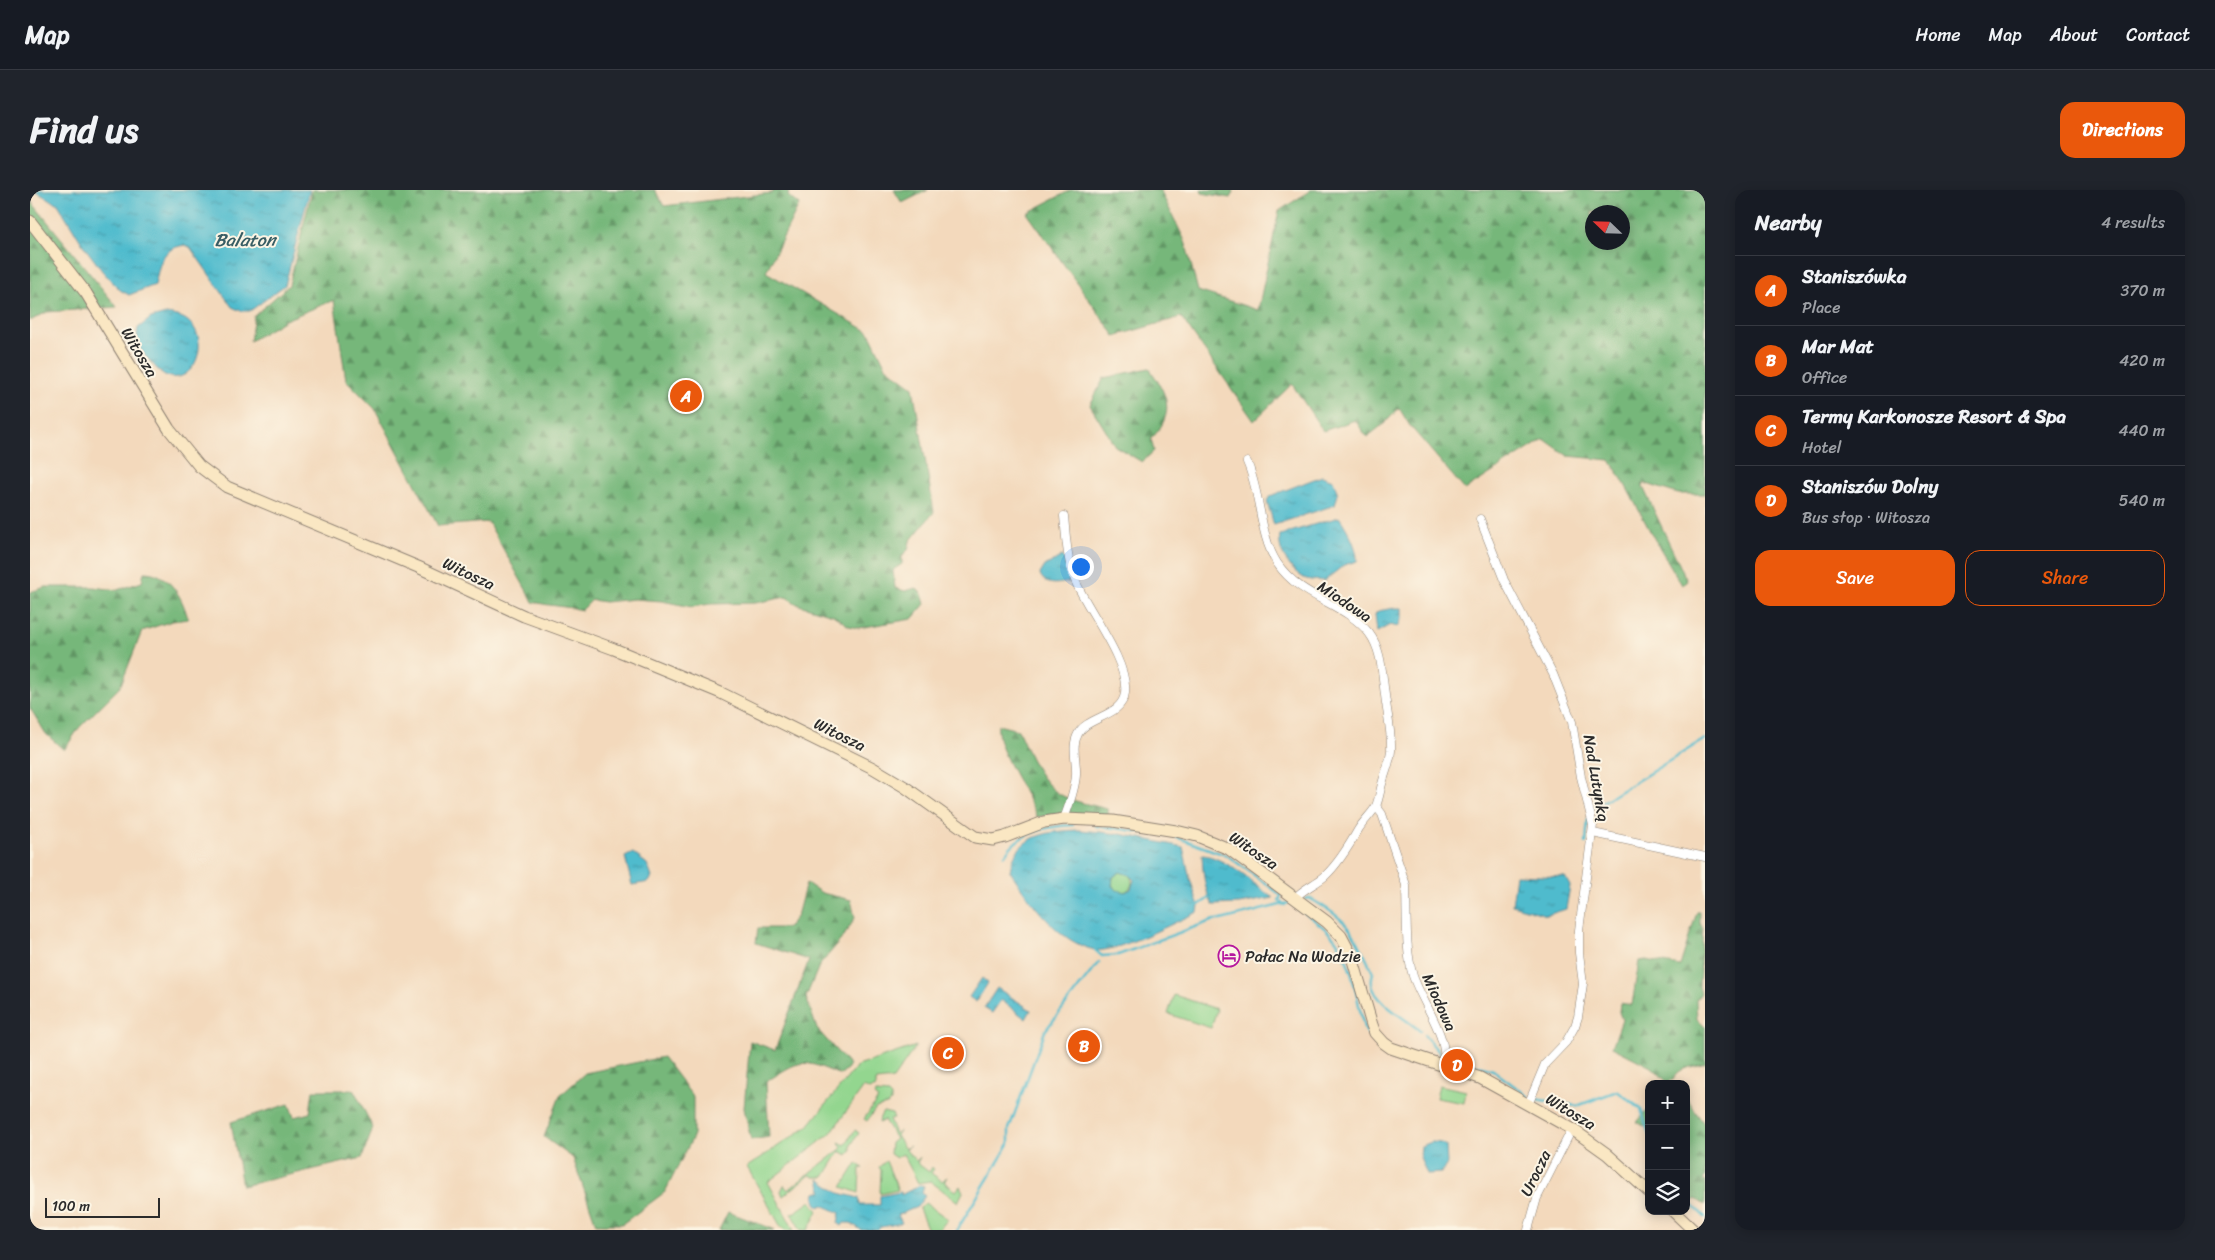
<!DOCTYPE html>
<html lang="en">
<head>
<meta charset="utf-8">
<style>
	:root { --surface:#171b24; --page:#20242c; --text:#f1f3f6; --muted:#9ea1a6; --line:#363941; --accent:#ea580c }
	body { margin:0; font-family:Sriracha,sans-serif; background:var(--page); color:var(--text) }
	.controls { position:absolute; right:15px; bottom:15px; display:grid; overflow:hidden; border-radius:10px; box-shadow:0 2px 12px #0003 }
	.controls button { width:45px; height:45px; display:grid; place-items:center; padding:0; border:0; border-bottom:1px solid var(--line); background:var(--surface); color:var(--text); font:25px sans-serif }
	.compass { position:absolute; left:1555px; top:15px; width:45px; height:45px; border-radius:50%; background:var(--surface); box-shadow:0 2px 12px #0003; rotate:293deg }
	.scale { position:absolute; left:15px; bottom:12px; width:115px; box-sizing:border-box; padding-left:5px; border:2px solid #2b2b2b; border-top:0; font-size:14px; line-height:18px; white-space:nowrap; color:#2b2b2b; -webkit-text-stroke:4px #fcf5e5; paint-order:stroke }
	.you { position:absolute; left:1050px; top:376px; width:18px; height:18px; margin:-12px; border:4px solid #fff; border-radius:50%; background:#1a73e8; box-shadow:0 0 0 8px #1a73e833 }
	.badge { display:grid; place-items:center; width:32px; height:32px; border-radius:50%; background:var(--accent); color:#fff; font-size:16px; font-weight:700 }
	.pin { position:absolute; translate:-50% -50%; border:2px solid #fff; box-shadow:0 1px 5px #0006 }
	.list { margin:0; padding:0; list-style:none }
	h2 { display:flex; justify-content:space-between; align-items:center; height:65px; margin:0; padding:0 20px; font-size:21px }
	h2 small { font-size:16px; font-weight:400; color:var(--muted) }
	.list li { display:grid; grid-template-columns:32px 1fr auto; gap:15px; align-items:center; box-sizing:border-box; height:70px; padding:0 20px; border-top:1px solid var(--line) }
	.list b { display:block; font-size:19px; white-space:nowrap }
	.list p { margin:0; font-size:16px; white-space:nowrap; color:var(--muted) }
	.list em { font-size:16px; font-style:normal; color:var(--muted) }
	.actions { display:flex; gap:10px; padding:15px 20px }
	.actions a { flex:1; padding:11px 0; border:1px solid var(--accent); border-radius:15px; text-align:center; font-size:18px; color:var(--accent) }
	.actions .main { background:var(--accent); color:#fff }
	.icon { flex:none; width:28px; height:28px; fill:none; stroke:currentColor; stroke-width:2; stroke-linecap:round; stroke-linejoin:round }
	.map { position:relative; flex:none; width:1675px; height:1040px; overflow:hidden; border-radius:15px }
	header { display:flex; align-items:center; gap:30px; box-sizing:border-box; height:70px; padding:0 25px; background:var(--surface); border-bottom:1px solid var(--line) }
	header strong { font-size:24px }
	nav { display:flex; gap:28px; margin-inline-start:auto; font-size:18px }
	.intro { display:flex; align-items:center; justify-content:space-between; box-sizing:border-box; height:120px; padding:0 30px }
	h1 { margin:0; font-size:35px }
	.button { padding:12px 22px; border-radius:15px; background:var(--accent); color:#fff; font-size:18px; font-weight:700 }
	main { display:flex; gap:30px; padding:0 30px }
	aside { flex:1; background:var(--surface); border-radius:15px; box-shadow:0 2px 12px #0003 }
	.map>svg:first-child { display:block }
</style>
</head>
<body>
<header>
<strong>Map</strong>
<nav><a>Home</a><a>Map</a><a>About</a><a>Contact</a></nav>
</header>
<div class="intro"><h1>Find us</h1><a class="button">Directions</a></div>
<main>
<div class="map">
<svg width="1675" height="1040" viewBox="0 0 1675 1040">
	<defs>
		<pattern id="forest-firs" width="22" height="20" patternUnits="userSpaceOnUse" patternTransform="scale(1.25)"><rect width="22" height="20" fill="#76b77a"/><path d="M5 1l3.5 6h-7zM16 11l3.5 6h-7z" fill="#619564"/></pattern>
		<pattern id="water-ripples" width="26" height="14" patternUnits="userSpaceOnUse" patternTransform="scale(1.25)"><rect width="26" height="14" fill="#50bbcd"/><path d="M2 4q2-2 4 0t4 0M15 11q2-2 4 0t4 0" fill="none" stroke="#4398a7"/></pattern>
	</defs>
	<rect width="100%" height="100%" fill="#fcf5e5"/>
	<filter id="ink" filterUnits="userSpaceOnUse"><feTurbulence type="fractalNoise" baseFrequency=".02" numOctaves="2"/><feDisplacementMap in="SourceGraphic" scale="10" xChannelSelector="R" yChannelSelector="G"/><feConvolveMatrix kernelMatrix="1 2 1 2 8 2 1 2 1" color-interpolation-filters="sRGB"/></filter>
	<filter id="wash" filterUnits="userSpaceOnUse"><feTurbulence type="fractalNoise" baseFrequency=".0096" numOctaves="4" result="noise"/><feDisplacementMap in="SourceGraphic" scale="20" xChannelSelector="R" yChannelSelector="G"/><feGaussianBlur stdDeviation="1.12" result="paint"/><feColorMatrix in="noise" values="0 0 0 0 0 0 0 0 0 0 0 0 0 0 0 0 0 1.4 0 .05"/><feComposite in="paint" operator="in"/></filter>
	<g filter="url(#wash)">
		<rect width="100%" height="100%" fill="#f3d9bc"/>
		<!-- grass -->
		<path fill="#93d68f" stroke="#5f805d" d="M1082 692a10 10 0 1 1 20 0a10 10 0 1 1-20 0Z
			M 1144,805 L 1187,819 L 1181,838 L 1138,824 Z
			M 886,856 L 863,889 L 846,891 L 846,897 L 839,900 L 834,897 L 800,944 L 738,992 L 764,1040 L 755,1040 L 751,1037 L 717,977 L 778,936 L 827,876 Z
			M 1409,895 L 1436,901 L 1434,913 L 1406,908 Z
			M 846,903 L 858,904 L 861,907 L 861,912 L 857,915 L 846,918 L 837,931 L 834,929 L 848,909 L 844,906 Z
			M 853,922 L 862,924 L 864,928 L 859,929 L 865,944 L 870,941 L 866,946 L 875,959 L 880,956 L 876,960 L 886,971 L 890,967 L 887,973 L 899,982 L 902,977 L 904,979 L 901,983 L 912,991 L 917,987 L 914,992 L 926,1001 L 930,996 L 933,1002 L 928,1012 L 900,991 L 888,993 L 873,964 L 866,968 L 860,964 L 861,953 L 866,949 L 854,930 L 849,933 L 850,927 Z
			M 825,940 L 829,943 L 821,955 L 821,962 L 817,965 L 810,961 L 794,987 L 784,987 L 780,985 L 753,1006 L 751,1001 L 754,995 L 758,1000 L 812,958 L 809,952 L 815,955 Z
			M 856,971 L 868,1000 L 850,1004 L 851,980 L 849,977 Z
			M 827,973 L 833,978 L 830,978 L 829,1003 L 812,997 Z
			M 781,1011 L 788,1021 L 778,1040 L 771,1040 L 761,1023 L 765,1022 Z
			M 895,1013 L 918,1029 L 909,1040 L 898,1040 L 889,1019 Z"/>
		<!-- forest -->
		<path fill="url(#forest-firs)" stroke="#507152" fill-rule="evenodd" d="M 282,0 L 625,0 L 634,16 L 742,3 L 744,0 L 759,0 L 758,6 L 769,15 L 736,82 L 839,142 L 856,177 L 883,197 L 904,322 L 880,351 L 878,360 L 872,366 L 872,374 L 863,380 L 865,398 L 875,401 L 886,398 L 892,404 L 895,414 L 882,429 L 828,438 L 819,436 L 803,425 L 769,415 L 756,407 L 725,413 L 680,414 L 662,417 L 632,411 L 604,409 L 575,412 L 562,410 L 552,420 C 535,416 519,416 503,412 L 458,332 L 408,336 L 345,219 L 316,190 L 304,110 L 255,130 L 220,151 L 224,126 L 259,95 Z
			M 864,0 L 898,0 L 872,13 Z
			M 1041,0 L 1130,0 L 1155,51 L 1168,101 L 1228,120 L 1249,21 L 1281,0 L 1675,0 L 1675,304 L 1648,304 L 1614,293 L 1613,297 L 1657,391 L 1652,395 L 1625,350 L 1592,289 L 1580,270 L 1538,266 L 1514,249 L 1435,300 L 1380,236 L 1369,218 L 1355,233 L 1337,247 L 1325,230 L 1293,241 L 1262,194 L 1224,231 L 1151,127 L 1085,146 L 997,23 ZM 1562,22 L 1592,22 L 1592,52 L 1562,52 Z
			M 1171,0 L 1204,0 L 1200,8 L 1172,3 Z
			M 0,10 L 87,117 L 17,122 L 0,131 Z
			M 1119,178 C 1138,205 1146,223 1121,249 L 1124,261 L 1112,272 L 1085,256 L 1060,215 L 1074,188 Z
			M 114,382 C 139,382 153,408 158,429 L 142,431 L 112,441 L 90,497 L 49,538 L 34,560 L 16,544 L 0,518 L 0,402 L 16,397 L 63,397 L 87,400 L 112,392 Z
			M 968,535 L 988,540 C 998,562 1011,597 1035,607 C 1048,613 1063,615 1077,619 L 1079,626 L 1027,624 L 1007,627 C 998,603 965,560 968,535 Z
			M 776,693 L 792,703 L 821,710 L 825,728 L 814,746 L 789,776 L 776,807 L 787,839 L 820,876 L 810,885 C 771,868 771,869 736,892 L 739,947 L 721,950 L 714,918 L 720,851 L 745,860 L 779,770 L 726,753 L 728,738 L 757,738 L 767,726 Z
			M 1667,722 L 1670,722 L 1670,733 L 1673,739 L 1669,797 L 1671,803 L 1666,810 L 1667,829 L 1675,837 L 1675,873 C 1662,878 1649,876 1643,890 L 1637,892 L 1623,878 L 1582,857 L 1592,830 L 1589,822 L 1590,813 L 1602,815 L 1609,771 L 1616,770 L 1650,776 Z
			M 633,867 L 663,907 L 663,947 L 635,1002 L 592,1034 L 566,1034 L 543,968 L 514,947 L 530,906 L 555,883 Z
			M 283,900 L 324,900 L 343,938 L 332,968 L 212,996 L 201,932 L 259,914 L 264,927 L 280,923 Z
			M 1656,908 L 1675,935 L 1675,987 L 1673,990 L 1675,992 L 1675,1015 L 1666,1009 L 1660,1013 L 1656,1009 Z
			M 1619,919 L 1619,939 L 1607,932 Z
			M 698,1022 L 743,1039 L 745,1040 L 689,1040 Z"/>
		<!-- water -->
		<path fill="url(#water-ripples)" stroke="#3e737c" fill-rule="evenodd" d="M 3,0 L 280,0 L 255,95 L 220,121 L 211,121 L 202,117 L 160,57 L 155,55 C 130,59 130,74 125,95 L 99,105 L 90,100 L 73,82 L 53,55 L 28,14 Z
			M 136,124 C 142,125 150,126 155,129 C 184,147 164,199 135,185 C 129,182 123,174 118,169 C 109,159 105,151 108,138 L 121,128 Z
			M 1292,286 L 1303,290 L 1308,304 L 1305,315 L 1244,335 L 1237,311 L 1240,306 Z
			M 1309,327 C 1317,338 1328,358 1327,371 L 1314,375 L 1294,391 C 1288,390 1280,391 1274,388 C 1260,380 1247,361 1250,345 Z
			M 1032,366 C 1039,370 1041,384 1039,392 C 1028,394 1015,397 1010,384 L 1015,376 Z
			M 1365,418 L 1372,418 L 1372,428 L 1368,437 L 1360,435 L 1347,442 L 1345,424 L 1348,421 Z
			M 1050,640 L 1090,644 L 1153,657 L 1160,689 L 1169,716 L 1168,722 C 1147,731 1085,764 1065,760 C 1027,752 1000,711 980,681 C 985,644 1020,641 1050,640 ZM 1090,682 L 1099,685 L 1104,690 L 1101,699 L 1095,702 L 1087,700 L 1082,696 L 1083,687 Z
			M 603,663 L 617,674 L 622,687 L 619,692 L 602,695 L 595,667 Z
			M 1172,665 C 1194,666 1225,695 1243,708 L 1209,714 L 1183,715 C 1174,700 1173,682 1172,665 Z
			M 1486,685 L 1535,687 L 1540,696 L 1536,719 L 1517,725 L 1482,715 Z
			M 952,788 L 958,793 L 946,812 L 939,807 Z
			M 967,798 L 1001,820 L 996,829 L 971,810 L 962,823 L 954,818 Z
			M 1402,952 L 1411,953 L 1416,956 L 1417,974 L 1411,983 L 1397,984 L 1390,967 L 1391,956 Z
			M 789,989 L 809,1003 L 829,1008 L 830,1015 L 850,1015 L 850,1006 L 871,1002 L 871,1005 L 890,995 L 894,996 L 892,1003 L 895,1006 L 887,1017 L 868,1025 L 872,1033 L 851,1037 L 848,1040 L 831,1040 L 821,1033 L 814,1033 L 812,1036 L 808,1033 L 810,1023 L 792,1015 L 790,1017 C 785,1014 784,1009 786,1003 L 792,1001 Z"/>
		<g fill="none" stroke-linecap="round" stroke-linejoin="round">
			<!-- stream -->
			<path stroke="#50bbcd" stroke-width="2.5" d="M 1563,618 L 1675,549
				M 1066,636 L 1120,643
				M 1143,646 L 1198,666 L 1251,705 L 1249,711 L 1255,715
				M 1556,653 L 1558,629
				M 975,665 C 988,642 1019,636 1043,635
				M 1276,709 L 1279,708 C 1321,731 1323,741 1343,783 C 1334,809 1374,826 1390,841
				M 1169,715 L 1179,708
				M 1266,716 C 1279,727 1295,736 1305,749 C 1323,773 1327,810 1334,838 L 1338,844
				M 1065,760 L 1072,766 L 1088,765 L 1184,730 L 1191,730 L 1262,712
				M 1394,845 L 1411,864
				M 1419,867 L 1463,880 L 1499,907
				M 1506,909 L 1547,916 L 1587,901 L 1611,919 L 1619,945
				M 1656,1009 L 1675,1027
				M 927,1040 L 979,954 L 979,939 L 1015,841 L 1069,772"/>
		</g>
	</g>
	<g filter="url(#ink)">
		<g fill="none" stroke-linecap="round" stroke-linejoin="round">
			<!-- street casing -->
			<g stroke="#8f8274" stroke-width="9">
				<path id="street" d="M 1217,272 C 1231,303 1229,345 1247,373 C 1271,409 1314,412 1339,443 C 1352,460 1352,484 1355,505 C 1357,523 1362,543 1361,561 C 1360,572 1355,583 1352,594 C 1350,601 1349,609 1346,616 C 1342,624 1333,631 1328,640 C 1319,656 1309,673 1295,686 C 1286,694 1274,698 1265,708
					M 1450,329 L 1474,390 L 1523,484 L 1542,532 L 1551,587 L 1563,635 L 1549,740 L 1549,763 L 1553,794 L 1548,827 L 1545,836 L 1536,852 L 1515,874 L 1498,915
					M 1346,616 L 1352,624 L 1376,695 C 1377,722 1375,761 1383,786 C 1391,811 1421,850 1413,875
					M 1034,629 C 1039,615 1045,600 1046,585 C 1047,572 1041,556 1048,544 C 1057,526 1092,527 1095,503 C 1099,471 1057,420 1045,390 C 1037,370 1036,347 1034,326
					M 1563,643 L 1675,667
					M 1498,1040 L 1507,1008 L 1542,939"/>
			</g>
			<!-- secondary casing -->
			<g stroke="#8f8274" stroke-width="13">
				<path id="secondary" d="M 0,31 L 56,103 L 139,239 L 169,276 L 197,297 L 388,377 L 494,426 L 584,459 L 691,503 L 843,578 L 875,597 L 945,647 L 963,650 L 975,647 L 1014,632 L 1034,629 L 1083,631 L 1146,641 L 1167,646 L 1199,659 L 1297,732 L 1311,746 L 1322,767 L 1342,835 L 1345,843 L 1354,853 L 1361,858 L 1450,888 L 1542,939 L 1577,964 L 1619,1002
					M 1643,1021 L 1663,1040"/>
			</g>
			<!-- street -->
			<use href="#street" stroke="#fff" stroke-width="8"/>
			<!-- secondary -->
			<use href="#secondary" stroke="#fae7c3" stroke-width="11"/>
		</g>
	</g>
	<!-- icons -->
	<defs>
		<g id="hotel-ring" transform="scale(1.125)"><circle r="9.5" fill="#fcf5e5" stroke="#b5179e" stroke-width="1.5"/><path d="M-6-4.5h1.5V1H6V5H4.5V3h-9V5H-6ZM-4 0a1.8 1.8 0 1 1 3.6 0ZM.5 0V-2.5h3Q6-2.5 6 0Z" fill="#b5179e"/></g>
	</defs>
	<g fill-rule="evenodd">
		<use href="#hotel-ring" x="1199" y="766"/>
	</g>
	<g text-anchor="middle" stroke-width="4" stroke-linejoin="round" paint-order="stroke">
		<!-- street labels -->
		<g font-size="16" fill="#2b2b2b" stroke="#fcf5e5">
			<text transform="translate(110 162) rotate(59)" y="6">Witosza</text>
			<text transform="translate(439 383) rotate(25)" y="6">Witosza</text>
			<text transform="translate(1315 411) rotate(34)" y="6">Miodowa</text>
			<text transform="translate(810 544) rotate(26)" y="6">Witosza</text>
			<text transform="translate(1567 588) rotate(80)" y="6">Nad Lutynką</text>
			<text transform="translate(1224 660) rotate(34)" y="6">Witosza</text>
			<text transform="translate(1410 812) rotate(66)" y="6">Miodowa</text>
			<text transform="translate(1541 921) rotate(31)" y="6">Witosza</text>
			<text transform="translate(1505 983) rotate(-64)" y="6">Urocza</text>
		</g>
		<!-- poi labels -->
		<g font-size="16" fill="#2b2b2b" stroke="#fcf5e5" text-anchor="start">
			<text x="1215" y="772">Pałac Na Wodzie</text>
		</g>
		<!-- water labels -->
		<g font-size="18" font-style="italic" fill="#385d64" stroke="#fcf5e5">
			<text x="215" y="56">Balaton</text>
		</g>
	</g>
</svg>
<div class="controls">
<button>+</button>
<button>−</button>
<button><svg class="icon" aria-label="layers" viewBox="0 0 24 24"><path d="M12 4l9 5-9 5-9-5zM3 14l9 5 9-5"/></svg></button>
</div>
<svg class="compass" viewBox="-18 -18 36 36"><path d="M0-13l5 13h-10z" fill="#e53935"/><path d="M0 13l5-13h-10z" fill="#9ea1a6"/></svg>
<div class="scale">100 m</div>
<div class="you"></div>
<div class="pin badge" style="left:656px;top:206px">A</div>
<div class="pin badge" style="left:1054px;top:856px">B</div>
<div class="pin badge" style="left:918px;top:863px">C</div>
<div class="pin badge" style="left:1427px;top:875px">D</div>
</div>
<aside>
<h2>Nearby<small>4 results</small></h2>
<ul class="list">
<li><span class="badge">A</span><div><b>Staniszówka</b><p>Place</p></div><em>370 m</em></li>
<li><span class="badge">B</span><div><b>Mar Mat</b><p>Office</p></div><em>420 m</em></li>
<li><span class="badge">C</span><div><b>Termy Karkonosze Resort &amp; Spa</b><p>Hotel</p></div><em>440 m</em></li>
<li><span class="badge">D</span><div><b>Staniszów Dolny</b><p>Bus stop · Witosza</p></div><em>540 m</em></li>
</ul>
<div class="actions"><a class="main">Save</a><a>Share</a></div>
</aside>
</main>
</body>
</html>
